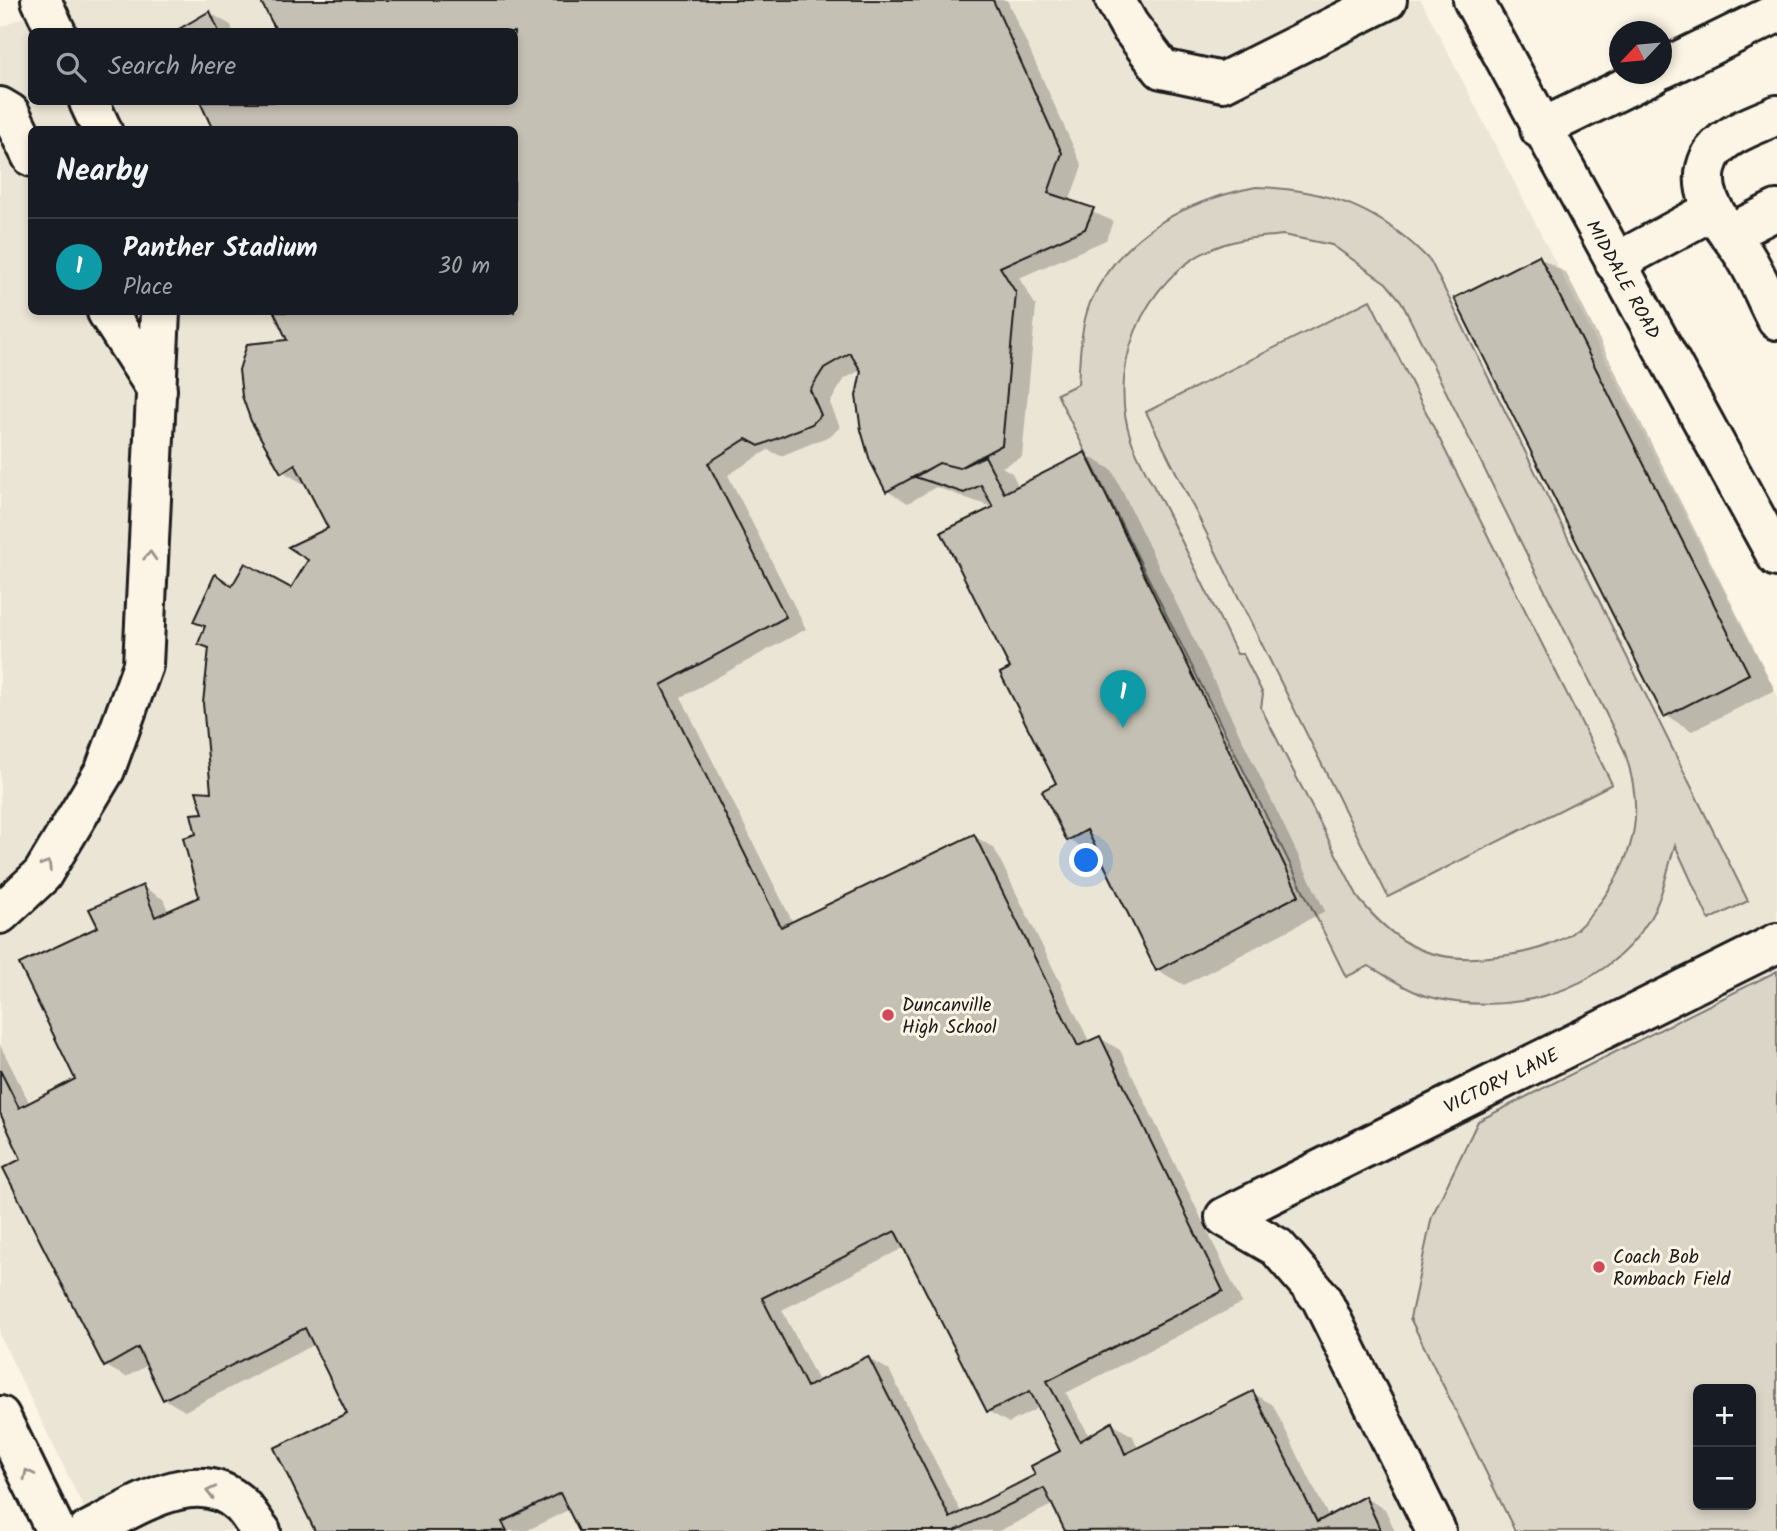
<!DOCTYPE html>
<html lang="en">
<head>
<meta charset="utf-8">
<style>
	:root { --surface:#171b24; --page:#242831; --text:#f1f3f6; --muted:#9ea1a6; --line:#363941; --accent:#d1495b }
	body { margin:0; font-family:Kalam,sans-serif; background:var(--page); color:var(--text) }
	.controls { position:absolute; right:21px; bottom:21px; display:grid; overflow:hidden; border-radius:10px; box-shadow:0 4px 10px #0003 }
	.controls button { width:63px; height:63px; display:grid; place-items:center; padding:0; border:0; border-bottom:2px solid var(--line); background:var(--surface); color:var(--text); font:35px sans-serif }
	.compass { position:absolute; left:1609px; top:21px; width:63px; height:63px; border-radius:50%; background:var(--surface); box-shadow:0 4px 10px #0003; rotate:244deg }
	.you { position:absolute; left:1087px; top:861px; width:24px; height:24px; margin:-18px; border:5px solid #fff; border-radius:50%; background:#1a73e8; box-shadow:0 0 0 10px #1a73e833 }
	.badge { display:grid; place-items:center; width:46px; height:46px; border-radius:50%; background:var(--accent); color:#fff; font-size:23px; font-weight:700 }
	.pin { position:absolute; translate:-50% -58px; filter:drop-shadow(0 2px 4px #0008) }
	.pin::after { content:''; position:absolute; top:37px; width:24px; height:21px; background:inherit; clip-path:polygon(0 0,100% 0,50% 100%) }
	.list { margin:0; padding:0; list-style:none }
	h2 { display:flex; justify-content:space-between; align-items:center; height:91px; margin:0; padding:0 28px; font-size:30px }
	h2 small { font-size:23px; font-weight:400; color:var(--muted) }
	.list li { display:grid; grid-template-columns:46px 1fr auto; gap:21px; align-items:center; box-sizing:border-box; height:98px; padding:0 28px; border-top:2px solid var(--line) }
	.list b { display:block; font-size:26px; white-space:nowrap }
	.list p { margin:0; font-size:23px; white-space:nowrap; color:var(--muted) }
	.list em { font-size:23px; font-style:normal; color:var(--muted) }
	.icon { flex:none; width:38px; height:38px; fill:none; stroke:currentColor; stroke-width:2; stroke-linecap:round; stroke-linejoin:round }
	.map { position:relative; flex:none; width:1777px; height:1531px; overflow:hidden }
	.search { position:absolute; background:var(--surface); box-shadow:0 4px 10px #0003; left:28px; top:28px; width:490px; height:77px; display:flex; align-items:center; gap:18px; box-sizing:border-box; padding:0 24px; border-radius:10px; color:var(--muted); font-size:26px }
	.panel { position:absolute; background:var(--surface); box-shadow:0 4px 10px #0003; left:28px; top:126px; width:490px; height:189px; border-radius:10px }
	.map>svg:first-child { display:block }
</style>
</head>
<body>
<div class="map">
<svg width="1777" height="1531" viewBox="0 0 1777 1531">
	<rect width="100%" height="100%" fill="#fcf5e5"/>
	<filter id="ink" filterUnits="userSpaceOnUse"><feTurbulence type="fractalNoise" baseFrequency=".0143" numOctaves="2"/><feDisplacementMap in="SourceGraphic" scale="14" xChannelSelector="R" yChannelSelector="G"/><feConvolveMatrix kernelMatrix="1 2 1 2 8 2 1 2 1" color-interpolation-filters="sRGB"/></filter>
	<g filter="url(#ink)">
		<!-- built -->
		<path fill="#ebe5d6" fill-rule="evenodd" d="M 57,0 L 1421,0 L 1777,695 L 1777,1531 L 95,1531 L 0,1336 L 0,28 ZM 32,32 L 514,32 L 514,102 L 32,102 ZM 32,130 L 514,130 L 514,312 L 32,312 ZM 1698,1389 L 1751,1389 L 1751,1505 L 1698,1505 Z"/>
		<!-- green -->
		<path fill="#dbd5c8" stroke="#7c7872" stroke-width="2" fill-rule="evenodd" d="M 1256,187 C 1328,189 1382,209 1431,262 L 1748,901 L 1709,920 L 1675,845 C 1667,870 1663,897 1649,920 C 1604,994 1506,1018 1426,996 C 1406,990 1387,976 1369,966 L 1346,977 L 1057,394 L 1078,384 C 1080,358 1080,328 1090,303 C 1121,233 1185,201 1256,187 ZM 1283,235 L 1332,245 L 1386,283 L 1401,301 L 1624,750 C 1644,808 1638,850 1602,900 C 1591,915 1578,932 1560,940 C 1540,950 1521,954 1499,956 C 1470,960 1437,959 1411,945 C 1390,934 1374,917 1359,899 L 1261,708 L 1263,694 L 1243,654 L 1237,654 C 1213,605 1189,555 1164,506 C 1153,484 1139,462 1131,439 C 1104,360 1152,259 1236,241 C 1251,237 1268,237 1283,235 Z
			M 1370,300 L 1612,784 L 1388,897 L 1146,412 Z
			M 1777,971 L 1777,1531 L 1515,1531 L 1410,1318 L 1432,1216 L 1478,1121 ZM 1698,1389 L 1751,1389 L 1751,1505 L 1698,1505 Z"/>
		<!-- shadow -->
		<path fill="#0003" fill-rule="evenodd" d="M 262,0 L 1007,0 L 1082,166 L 1069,202 L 1113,221 L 1106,240 L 1019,278 L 1036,306 L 1022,457 L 1002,467 L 1012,473 L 1019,487 L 1085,454 L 1112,470 L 1325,911 L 1184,985 L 1157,970 L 1100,852 L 1095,855 L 1068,839 L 1058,784 L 1012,669 L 994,508 L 936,487 L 908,503 L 887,491 L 863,369 L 844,379 L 830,403 L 840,427 L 832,435 L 781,456 L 768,450 L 728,475 L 806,629 L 681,697 L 793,923 L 974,836 L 994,848 L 1090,1043 L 1100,1038 L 1120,1050 L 1242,1303 L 1066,1393 L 1090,1437 L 1112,1424 L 1133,1436 L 1138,1449 L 1253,1393 L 1273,1405 L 1329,1518 L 1365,1498 L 1385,1509 L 1395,1531 L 1067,1531 L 1054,1504 L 999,1531 L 581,1531 L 570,1509 L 526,1531 L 317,1531 L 349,1414 L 315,1344 L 185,1411 L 164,1399 L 148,1365 L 126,1377 L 106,1366 L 24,1160 L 0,1109 L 0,1045 L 30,1104 L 77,1080 L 100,928 L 143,887 L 163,899 L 169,913 L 201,898 L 198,835 L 213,794 L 211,650 L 201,644 L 206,627 L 195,621 L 215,576 L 234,587 L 292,590 L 330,529 L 306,481 L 302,483 L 282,471 L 290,341 L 276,312 L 514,312 L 514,130 L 215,130 L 202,102 L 514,102 L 514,32 ZM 905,1247 L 988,1411 L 1009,1423 L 1040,1407 L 1062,1452 L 1038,1476 L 962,1514 L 889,1370 L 868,1358 L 819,1383 L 782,1310 Z
			M 210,13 L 231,25 L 233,32 L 178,32 Z
			M 1539,257 L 1566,273 L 1775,690 L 1692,731 L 1665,715 Z"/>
		<!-- building -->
		<path fill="#c4c0b3" stroke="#1c1c1c" stroke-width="2" fill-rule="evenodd" d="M 260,0 L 993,0 L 1062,153 L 1048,193 L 1094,208 L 1085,229 L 1000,267 L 1016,293 L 1002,445 L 959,468 L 939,463 L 886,492 L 870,461 L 861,430 L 856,396 L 861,371 L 850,353 L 824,368 L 810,390 L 821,415 L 812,424 L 759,446 L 746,439 L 708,463 L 786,617 L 661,685 L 781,927 L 974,834 L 1078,1046 L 1100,1036 L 1223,1291 L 1047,1381 L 1080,1441 L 1112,1422 L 1125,1454 L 1253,1391 L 1317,1522 L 1365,1496 L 1380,1529 L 1065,1531 L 1044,1488 L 955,1531 L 579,1531 L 560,1493 L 502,1522 L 507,1531 L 315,1531 L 274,1448 L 347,1413 L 305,1328 L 163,1400 L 138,1348 L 104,1367 L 3,1168 L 21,1159 L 0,1113 L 0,1070 L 19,1108 L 75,1079 L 19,964 L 98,927 L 89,909 L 143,885 L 155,917 L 199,897 L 183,838 L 196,834 L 191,814 L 203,813 L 196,791 L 211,792 L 203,703 L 209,648 L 198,644 L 205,626 L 193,622 L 215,574 L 232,586 L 245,563 L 291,588 L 308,560 L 288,547 L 328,528 L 295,464 L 281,473 L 251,421 L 242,396 L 239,370 L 247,344 L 287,340 L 274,312 L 514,312 L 514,130 L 213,130 L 200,102 L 514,102 L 514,32 L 277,32 ZM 895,1231 L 987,1412 L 1030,1391 L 1060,1451 L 1031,1466 L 1035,1475 L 950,1518 L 868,1356 L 807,1387 L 762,1298 Z
			M 210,11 L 219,32 L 174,32 Z
			M 1539,255 L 1749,674 L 1664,717 L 1454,298 Z
			M 1085,452 L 1299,895 L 1156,971 L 1087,830 L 1067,841 L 1042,791 L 1056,783 L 1000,673 L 1010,668 L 941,532 L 993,507 L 981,485 L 964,493 L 915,477 L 939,463 L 959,468 L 985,456 L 1004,493 Z"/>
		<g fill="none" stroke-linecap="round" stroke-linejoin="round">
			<!-- minor casing -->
			<g stroke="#1c1c1c" stroke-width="44">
				<path id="minor" d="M 41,0 L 56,32
					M 1115,0 L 1129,25 L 1162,69 L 1223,82 L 1387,0
					M 1473,0 L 1777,557
					M 1662,69 L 1777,13
					M 89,102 L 102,130
					M 0,107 L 10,113 L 32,157
					M 1777,115 C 1756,125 1721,135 1710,157 C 1691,196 1728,228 1746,258 C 1758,277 1766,300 1777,320
					M 1540,129 L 1653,74
					M 1729,234 L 1777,210
					M 1615,263 L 1713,210
					M 107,312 L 157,390
					M 0,914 L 42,875 L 105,770 L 143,665 L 160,312
					M 1225,1217 L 1777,943
					M 1225,1217 L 1277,1247 L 1321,1298 L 1436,1531
					M 88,1531 C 131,1510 197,1462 241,1505 C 248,1512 254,1523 261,1531"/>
			</g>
			<!-- major casing -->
			<g stroke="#1c1c1c" stroke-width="44">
				<path id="major" d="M 0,1416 L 56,1531"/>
			</g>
			<!-- minor -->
			<use href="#minor" stroke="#fcf5e5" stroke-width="38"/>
			<!-- major -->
			<use href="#major" stroke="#fcf5e5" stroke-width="38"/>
		</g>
		<!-- one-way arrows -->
		<defs><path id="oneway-chevron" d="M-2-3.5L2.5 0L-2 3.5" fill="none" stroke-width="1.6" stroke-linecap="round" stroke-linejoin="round" transform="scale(1.75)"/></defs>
		<g stroke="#97938b">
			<use href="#oneway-chevron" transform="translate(150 556) rotate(-87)"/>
			<use href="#oneway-chevron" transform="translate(47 865) rotate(-58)"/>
			<use href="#oneway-chevron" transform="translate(28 1474) rotate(-116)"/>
			<use href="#oneway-chevron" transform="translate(211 1492) rotate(-167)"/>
		</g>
	</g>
	<!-- markers -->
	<g fill="#d1495b" stroke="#fcf5e5" stroke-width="2.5">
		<circle cx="888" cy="1015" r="7"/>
		<circle cx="1599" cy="1267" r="7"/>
	</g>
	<g text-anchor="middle" stroke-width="6" stroke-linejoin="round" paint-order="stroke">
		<!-- street labels -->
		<g font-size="19" fill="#1c1c1c" stroke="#fcf5e5">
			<text transform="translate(1624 279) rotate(61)" y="7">MIDDALE ROAD</text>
			<text transform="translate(1501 1080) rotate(-26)" y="7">VICTORY LANE</text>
		</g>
		<!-- poi labels -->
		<g font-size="19" fill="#1c1c1c" stroke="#fcf5e5" text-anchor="start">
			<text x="902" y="1011">Duncanville<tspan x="902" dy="22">High School</tspan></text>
			<text x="1613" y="1263">Coach Bob<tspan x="1613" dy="22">Rombach Field</tspan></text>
		</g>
	</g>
</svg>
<div class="controls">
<button>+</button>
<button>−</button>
</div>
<svg class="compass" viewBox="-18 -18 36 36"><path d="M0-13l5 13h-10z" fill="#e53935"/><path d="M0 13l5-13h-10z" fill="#9ea1a6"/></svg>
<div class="you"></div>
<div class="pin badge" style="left:1123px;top:728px;background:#0f9aa8">1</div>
<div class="search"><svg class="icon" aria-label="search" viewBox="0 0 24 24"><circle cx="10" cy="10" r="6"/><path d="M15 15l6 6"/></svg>Search here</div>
<section class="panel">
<h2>Nearby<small></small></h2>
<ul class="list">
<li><span class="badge" style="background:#0f9aa8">1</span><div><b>Panther Stadium</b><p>Place</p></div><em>30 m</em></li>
</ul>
</section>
</div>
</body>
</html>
